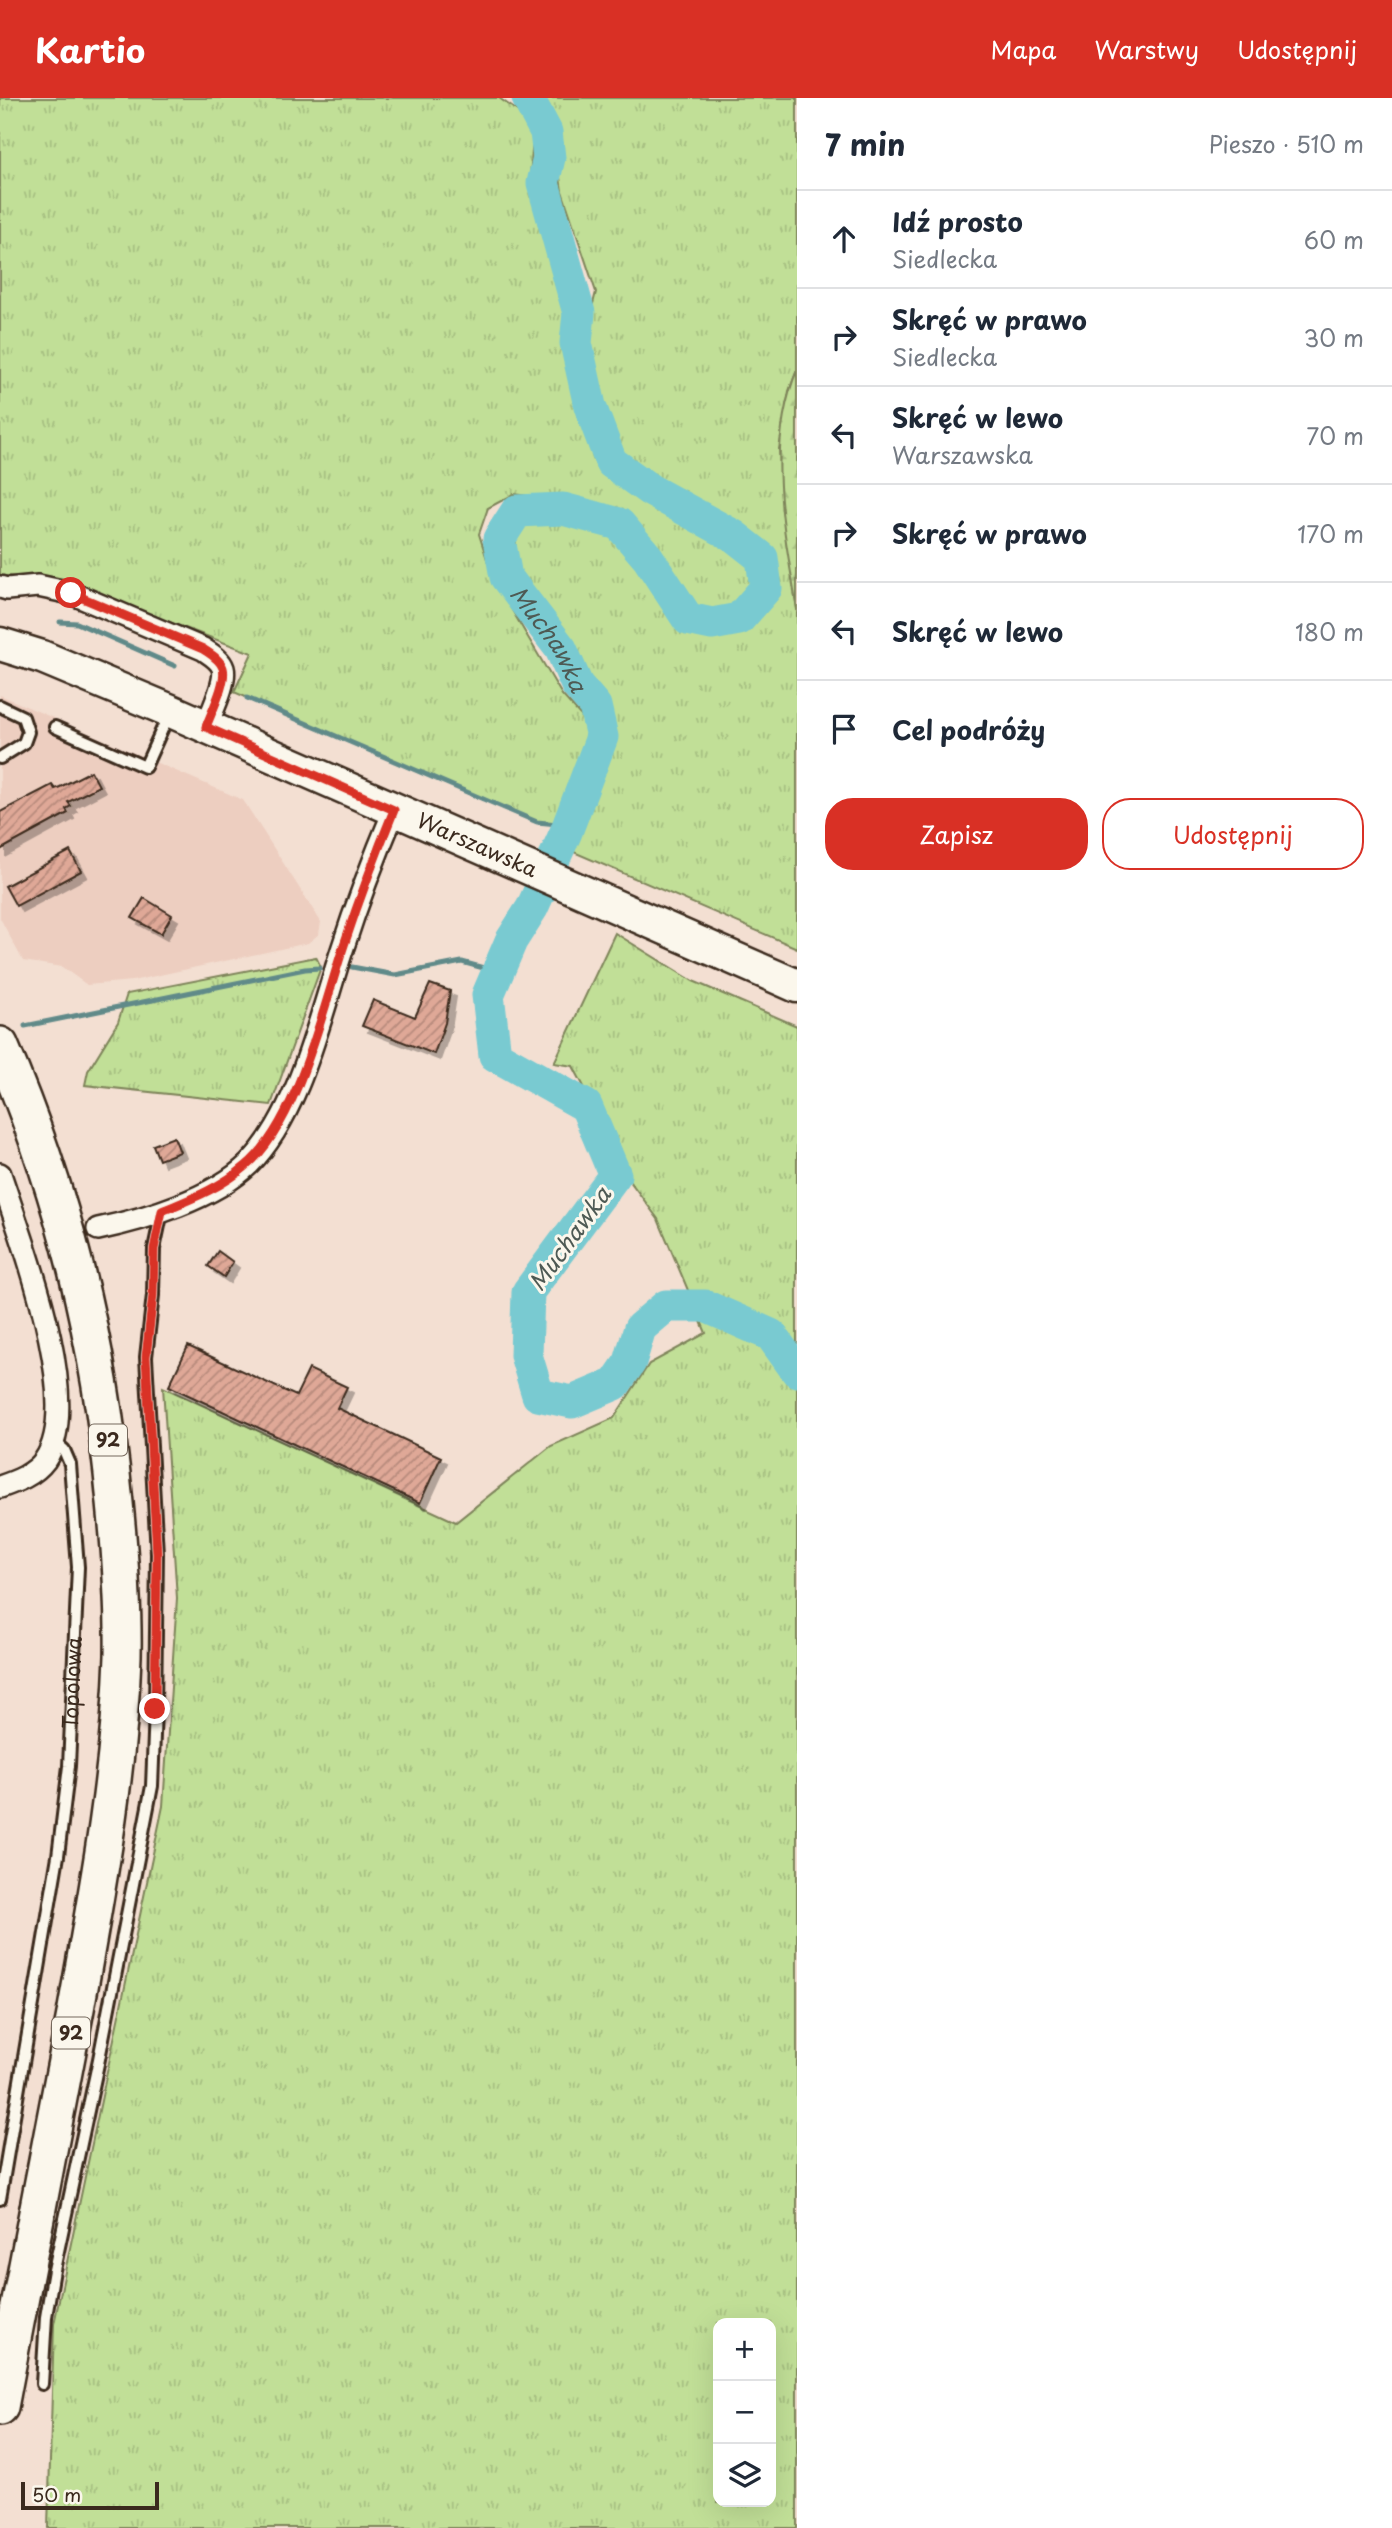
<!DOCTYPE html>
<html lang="pl">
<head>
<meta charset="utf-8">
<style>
	:root { --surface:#fff; --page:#f2f2f3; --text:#1f2937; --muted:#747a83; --line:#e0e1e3; --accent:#d93025 }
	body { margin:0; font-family:"Playpen Sans",sans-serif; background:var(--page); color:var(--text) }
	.controls { position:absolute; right:21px; bottom:21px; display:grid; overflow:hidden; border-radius:14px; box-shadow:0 7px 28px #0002 }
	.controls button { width:63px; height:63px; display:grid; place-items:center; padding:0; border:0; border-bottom:2px solid var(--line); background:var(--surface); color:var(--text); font:35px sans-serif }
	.scale { position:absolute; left:21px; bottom:18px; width:138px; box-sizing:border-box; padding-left:7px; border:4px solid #3b2a1e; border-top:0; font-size:19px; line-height:24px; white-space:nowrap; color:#3b2a1e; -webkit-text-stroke:5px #fbf7ec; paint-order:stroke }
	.stop { position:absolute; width:21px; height:21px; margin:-16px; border:5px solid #d93025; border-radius:50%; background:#fff }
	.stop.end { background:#d93025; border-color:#fff; box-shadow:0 2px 7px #0008 }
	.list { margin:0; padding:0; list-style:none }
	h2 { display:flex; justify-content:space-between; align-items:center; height:91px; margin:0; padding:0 28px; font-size:30px }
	h2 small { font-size:23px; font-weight:400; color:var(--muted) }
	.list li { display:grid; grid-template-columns:46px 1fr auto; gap:21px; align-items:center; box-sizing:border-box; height:98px; padding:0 28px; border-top:2px solid var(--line) }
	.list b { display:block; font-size:26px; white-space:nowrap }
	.list p { margin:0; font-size:23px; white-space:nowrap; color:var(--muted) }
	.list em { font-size:23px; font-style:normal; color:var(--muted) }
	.actions { display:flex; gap:14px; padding:21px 28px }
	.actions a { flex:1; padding:16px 0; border:2px solid var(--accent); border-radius:28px; text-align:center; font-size:24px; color:var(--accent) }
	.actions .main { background:var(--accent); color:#fff }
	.icon { flex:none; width:38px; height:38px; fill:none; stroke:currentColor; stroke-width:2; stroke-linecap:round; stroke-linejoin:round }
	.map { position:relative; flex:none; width:797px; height:2430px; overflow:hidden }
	header { display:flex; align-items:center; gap:42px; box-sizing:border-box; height:98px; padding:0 35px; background:var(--accent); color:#fff }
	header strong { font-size:33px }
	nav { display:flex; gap:38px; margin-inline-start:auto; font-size:24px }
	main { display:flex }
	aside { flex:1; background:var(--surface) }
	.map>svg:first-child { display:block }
</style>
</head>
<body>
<header>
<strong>Kartio</strong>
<nav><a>Mapa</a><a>Warstwy</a><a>Udostępnij</a></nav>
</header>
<main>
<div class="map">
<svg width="797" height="2430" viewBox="0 0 797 2430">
	<defs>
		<pattern id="grass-tufts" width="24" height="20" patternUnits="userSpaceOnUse" patternTransform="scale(1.75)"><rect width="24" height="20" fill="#c1df97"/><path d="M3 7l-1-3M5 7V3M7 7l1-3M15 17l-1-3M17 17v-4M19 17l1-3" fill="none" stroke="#a7c082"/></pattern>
		<pattern id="forest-firs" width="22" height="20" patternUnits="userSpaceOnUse" patternTransform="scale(1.75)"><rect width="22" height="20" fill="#c1df97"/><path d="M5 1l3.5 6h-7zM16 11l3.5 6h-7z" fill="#a7c082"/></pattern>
		<pattern id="building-hatch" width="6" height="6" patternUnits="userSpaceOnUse" patternTransform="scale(1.75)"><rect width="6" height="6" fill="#dfa897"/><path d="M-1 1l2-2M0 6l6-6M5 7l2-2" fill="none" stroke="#b6897b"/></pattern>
		<filter id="shadow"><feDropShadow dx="6" dy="6" stdDeviation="0" flood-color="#0004"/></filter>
	</defs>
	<rect width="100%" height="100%" fill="#f3dfd2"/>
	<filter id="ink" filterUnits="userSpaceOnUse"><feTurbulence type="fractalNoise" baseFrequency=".0143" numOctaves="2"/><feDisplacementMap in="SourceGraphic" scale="14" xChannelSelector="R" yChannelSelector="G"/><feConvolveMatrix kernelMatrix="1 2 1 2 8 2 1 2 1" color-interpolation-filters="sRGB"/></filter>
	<g filter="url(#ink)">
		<!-- built -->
		<path fill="#edcec0" d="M 0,597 L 243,702 L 321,824 L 319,836 L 308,845 L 132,883 L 87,887 L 62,869 L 23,863 L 0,820 Z"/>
		<!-- grass -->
		<path fill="url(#grass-tufts)" stroke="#7e845a" stroke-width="2" fill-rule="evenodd" d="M 0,0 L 499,0 L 523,17 L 533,39 L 530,79 L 574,221 L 570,246 L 594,357 L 613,376 L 645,398 L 734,443 L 756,470 L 757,486 L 746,503 L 732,518 L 708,519 L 689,512 L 668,476 L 637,430 L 594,409 L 562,402 L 514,396 L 488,410 L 479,436 L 493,480 L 562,597 L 582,619 L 590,644 L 561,726 L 537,724 L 234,594 L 252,555 L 52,480 L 0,478 Z
			M 539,0 L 797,0 L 797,272 L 789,293 L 779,351 L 782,411 L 797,511 L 797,850 L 569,752 L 610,636 L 605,611 L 581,568 L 512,469 L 519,423 L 550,418 L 603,429 L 650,479 L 680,523 L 711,537 L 748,528 L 773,491 L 763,455 L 751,441 L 638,377 L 617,360 L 583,245 L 596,194 L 562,93 L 551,19 Z
			M 615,835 L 693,883 L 797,928 L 797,2430 L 48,2430 L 54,2226 L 163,1708 L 177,1500 L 163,1289 L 456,1424 L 551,1348 L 614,1320 L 649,1266 L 706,1235 L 658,1121 L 601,1044 L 590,1000 L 573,968 L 554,965 ZM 718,2225 L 771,2225 L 771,2404 L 718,2404 Z
			M 316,859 L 321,869 L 271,1007 L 85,987 L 88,973 L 118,924 L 127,896 Z"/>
		<!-- forest -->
		<path fill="url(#forest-firs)" stroke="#7e845a" stroke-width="2" d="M 797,272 L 797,511 C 784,430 765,351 797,272 Z"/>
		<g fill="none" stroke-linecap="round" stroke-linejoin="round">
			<!-- stream -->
			<path stroke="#608a89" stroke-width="5" d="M 60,524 L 77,525 L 175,568
				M 247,600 L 537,724 L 568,727
				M 352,869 L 395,877 L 462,864 L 498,874
				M 25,928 L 305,871 L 320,870"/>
			<!-- river -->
			<path stroke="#79cad1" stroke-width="33" id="s1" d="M 528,0 L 546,34 L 549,60 L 543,85 L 579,215 L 576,245 L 590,308 L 611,364 L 650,392 L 734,438 L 762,460 L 766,490 L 739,521 L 712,526 L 688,521 L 648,460 L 619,426 L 563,411 L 517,413 L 499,441 L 506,479 L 561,551 L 577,587 L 595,608 L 602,639 L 566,734 L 532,810 L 511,843 L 488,897 L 495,957 L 586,1008 L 615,1077 L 528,1194 L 526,1257 L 538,1297 L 572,1304 L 615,1286 L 630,1264 L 640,1230 L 666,1208 L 705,1208 L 771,1237 L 797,1273"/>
		</g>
		<!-- building -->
		<path fill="url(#building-hatch)" stroke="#3b2a1e" stroke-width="2" filter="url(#shadow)" d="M 91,673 L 99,688 L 68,704 L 71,708 L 66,711 L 68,715 L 0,752 L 0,714 L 52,687 L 55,691 L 60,689 Z
			M 70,753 L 81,773 L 16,808 L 5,788 Z
			M 144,800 L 172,817 L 161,836 L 132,820 Z
			M 430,886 L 450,893 L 445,925 L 434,956 L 362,928 L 373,902 L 415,919 Z
			M 174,1039 L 180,1054 L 159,1062 L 153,1047 Z
			M 218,1153 L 233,1164 L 224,1179 L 208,1168 Z
			M 188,1248 L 296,1298 L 309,1271 L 347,1289 L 337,1310 L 441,1359 L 420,1405 L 169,1288 Z"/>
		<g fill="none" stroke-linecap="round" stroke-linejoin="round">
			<!-- lane casing -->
			<g stroke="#3b2a1e" stroke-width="16">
				<g id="lane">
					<path d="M 0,608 L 23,619 L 28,634 L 24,645 L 0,660"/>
					<path d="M 55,629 L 145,669 L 169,616"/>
					<path id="s2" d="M 0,2101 L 58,1758 L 69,1668 L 78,1469 L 70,1366 L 64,1352 L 54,1343"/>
					<path d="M 42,2286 L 46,2219 L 54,2172 L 99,1961 L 152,1688 L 155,1611 L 157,1456 L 146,1259 L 153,1197 L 154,1151 L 162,1113"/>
				</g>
			</g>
			<!-- street casing -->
			<g stroke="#3b2a1e" stroke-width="26">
				<path id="street" d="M 0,489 L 7,491 L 38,488 L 71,495 L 203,551 C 210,556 220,561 223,570 C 227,584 211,615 206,629
					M 0,1076 C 21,1140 85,1304 45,1362 C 34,1377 17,1383 0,1389
					M 98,1131 C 146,1121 214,1100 249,1066 C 299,1016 320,919 342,852 C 357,805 375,758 394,713"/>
			</g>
			<!-- secondary casing -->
			<g stroke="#3b2a1e" stroke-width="37">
				<g id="secondary">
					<path id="s3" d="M 0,546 L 42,559 L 171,613 L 797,888"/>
				</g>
			</g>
			<!-- primary casing -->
			<g stroke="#3b2a1e" stroke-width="40">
				<path id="primary" d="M 0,947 C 64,1095 100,1244 115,1405 C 120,1456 124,1507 123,1558 C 119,1677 97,1794 76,1911 C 51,2043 25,2176 0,2309"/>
			</g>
			<!-- lane -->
			<use href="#lane" stroke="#fbf7ec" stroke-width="10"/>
			<!-- street -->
			<use href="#street" stroke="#fbf7ec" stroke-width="21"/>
			<!-- secondary -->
			<use href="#secondary" stroke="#fbf7ec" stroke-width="32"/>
			<!-- primary -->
			<use href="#primary" stroke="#fbf7ec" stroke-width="35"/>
		</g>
	</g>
	<g fill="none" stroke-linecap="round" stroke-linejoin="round" filter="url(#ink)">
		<!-- route -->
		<path stroke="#d93025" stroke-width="9" d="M 71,495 L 203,551 C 210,556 220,561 223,570 C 227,584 211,615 206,629 L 394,712 C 376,756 359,802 344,847 C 323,910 298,1025 246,1068 C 222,1089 191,1101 162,1113 L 154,1151 L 153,1197 L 146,1259 L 157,1456 L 155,1611"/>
	</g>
	<g text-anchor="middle" stroke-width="6" stroke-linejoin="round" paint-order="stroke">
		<!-- shield labels -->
		<g fill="#fbf7ec" stroke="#75685c" stroke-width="2">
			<rect x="89" y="1326.5" width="38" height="31" rx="5"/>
			<rect x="52" y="1919.5" width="38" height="31" rx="5"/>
		</g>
		<g font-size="19" font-weight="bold" fill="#3b2a1e">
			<text x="108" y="1349">92</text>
			<text x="71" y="1942">92</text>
		</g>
		<!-- street labels -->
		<g font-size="21" fill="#3b2a1e" stroke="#fbf7ec">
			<text dy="7" stroke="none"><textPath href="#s3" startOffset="518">Warszawska</textPath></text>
			<text dy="7" stroke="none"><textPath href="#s2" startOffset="522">Topolowa</textPath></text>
		</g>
		<!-- water labels -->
		<g font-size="23" font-style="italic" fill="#4e5a54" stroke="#fbf7ec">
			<text dy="8" stroke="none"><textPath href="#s1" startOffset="1052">Muchawka</textPath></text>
			<text transform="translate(570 1141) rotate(-54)" y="8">Muchawka</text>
		</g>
	</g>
</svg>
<div class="controls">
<button>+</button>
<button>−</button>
<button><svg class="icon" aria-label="layers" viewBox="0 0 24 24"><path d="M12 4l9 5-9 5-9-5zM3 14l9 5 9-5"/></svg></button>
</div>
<div class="scale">50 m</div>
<div class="stop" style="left:71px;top:495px"></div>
<div class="stop end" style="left:155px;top:1611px"></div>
</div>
<aside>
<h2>7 min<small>Pieszo · 510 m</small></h2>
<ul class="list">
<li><svg class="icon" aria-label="ahead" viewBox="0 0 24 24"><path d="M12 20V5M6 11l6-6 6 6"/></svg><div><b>Idź prosto</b><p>Siedlecka</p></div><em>60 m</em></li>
<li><svg class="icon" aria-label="right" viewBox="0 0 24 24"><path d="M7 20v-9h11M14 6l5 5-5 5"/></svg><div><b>Skręć w prawo</b><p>Siedlecka</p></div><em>30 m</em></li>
<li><svg class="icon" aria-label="left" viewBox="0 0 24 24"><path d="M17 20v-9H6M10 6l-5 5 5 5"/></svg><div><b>Skręć w lewo</b><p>Warszawska</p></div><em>70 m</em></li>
<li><svg class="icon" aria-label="right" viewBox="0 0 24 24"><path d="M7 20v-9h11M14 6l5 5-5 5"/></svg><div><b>Skręć w prawo</b></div><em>170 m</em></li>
<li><svg class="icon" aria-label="left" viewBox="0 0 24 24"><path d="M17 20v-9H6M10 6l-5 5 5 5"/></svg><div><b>Skręć w lewo</b></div><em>180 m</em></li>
<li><svg class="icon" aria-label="arrive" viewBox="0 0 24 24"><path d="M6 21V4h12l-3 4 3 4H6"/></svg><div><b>Cel podróży</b></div></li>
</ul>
<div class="actions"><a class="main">Zapisz</a><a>Udostępnij</a></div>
</aside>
</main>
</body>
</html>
